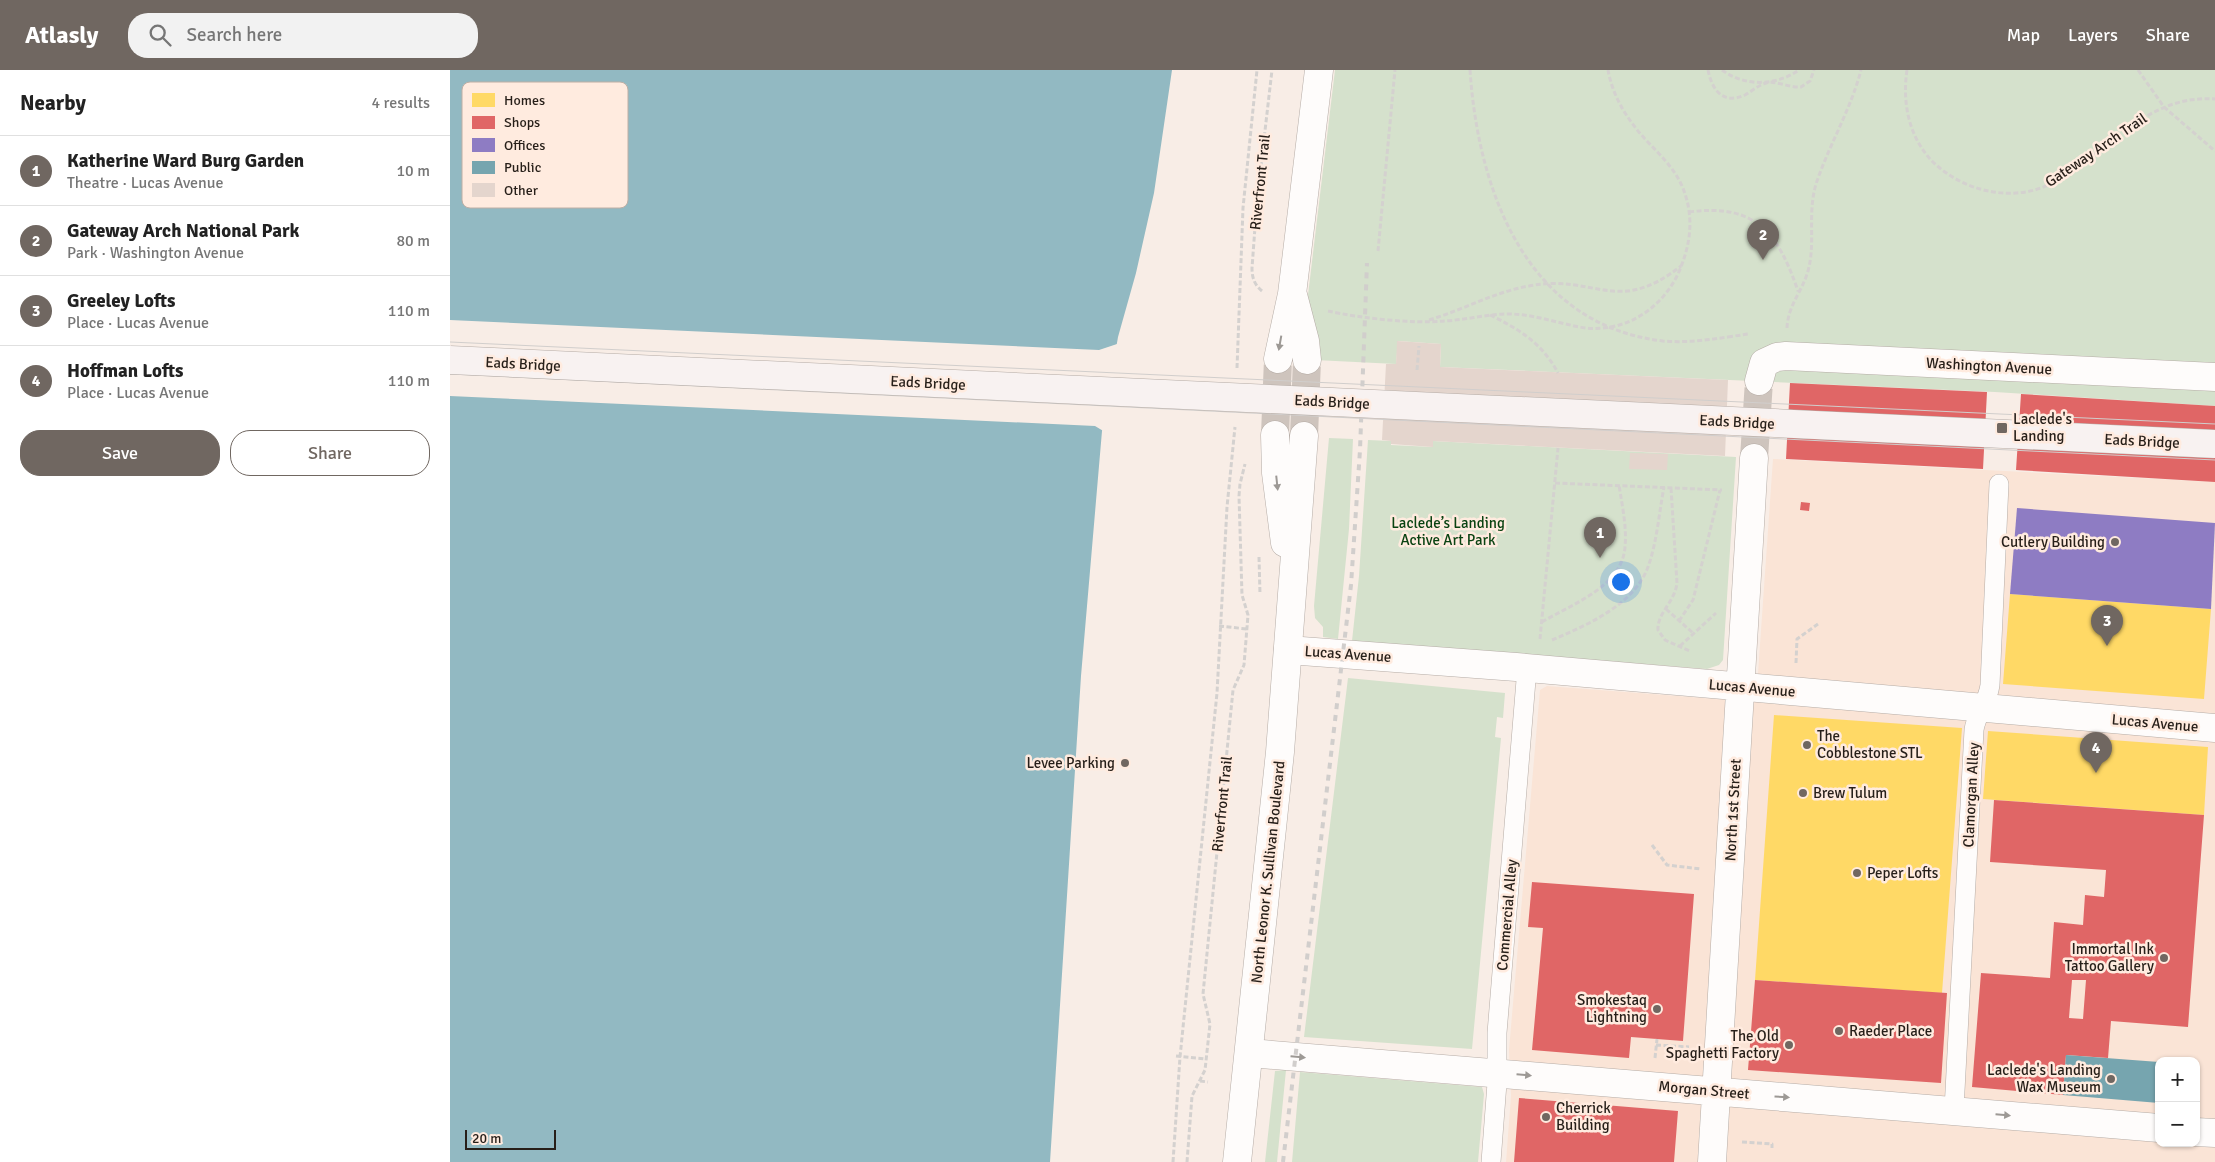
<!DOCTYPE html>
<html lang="en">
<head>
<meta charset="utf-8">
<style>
	:root { --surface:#fff; --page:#f2f2f2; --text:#222; --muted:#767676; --line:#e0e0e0; --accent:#706761 }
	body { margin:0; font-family:Signika,sans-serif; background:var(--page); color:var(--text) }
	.controls { position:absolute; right:15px; bottom:15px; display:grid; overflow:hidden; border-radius:10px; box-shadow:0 1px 4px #0004 }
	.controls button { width:45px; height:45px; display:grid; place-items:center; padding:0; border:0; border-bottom:1px solid var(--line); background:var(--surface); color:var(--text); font:25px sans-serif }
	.scale { position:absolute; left:15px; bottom:12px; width:91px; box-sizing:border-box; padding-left:5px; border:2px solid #271f19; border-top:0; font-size:14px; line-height:18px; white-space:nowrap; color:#271f19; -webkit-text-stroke:4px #ffebdf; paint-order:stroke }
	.you { position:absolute; left:1170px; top:511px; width:18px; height:18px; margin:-12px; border:4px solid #fff; border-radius:50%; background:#1a73e8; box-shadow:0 0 0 8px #1a73e833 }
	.badge { display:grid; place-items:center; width:32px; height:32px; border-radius:50%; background:var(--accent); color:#fff; font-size:16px; font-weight:700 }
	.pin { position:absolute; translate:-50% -41px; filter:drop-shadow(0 1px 2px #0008) }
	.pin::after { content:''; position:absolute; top:26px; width:18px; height:15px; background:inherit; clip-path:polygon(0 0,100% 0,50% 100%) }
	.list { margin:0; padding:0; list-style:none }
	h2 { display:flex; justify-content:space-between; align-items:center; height:65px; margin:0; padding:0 20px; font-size:21px }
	h2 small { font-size:16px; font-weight:400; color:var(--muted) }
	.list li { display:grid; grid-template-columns:32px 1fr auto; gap:15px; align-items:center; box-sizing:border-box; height:70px; padding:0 20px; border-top:1px solid var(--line) }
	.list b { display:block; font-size:19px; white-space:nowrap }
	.list p { margin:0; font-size:16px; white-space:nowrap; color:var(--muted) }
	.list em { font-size:16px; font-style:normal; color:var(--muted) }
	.actions { display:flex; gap:10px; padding:15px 20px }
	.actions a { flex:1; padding:11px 0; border:1px solid var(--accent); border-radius:20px; text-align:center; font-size:18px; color:var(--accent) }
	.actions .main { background:var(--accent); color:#fff }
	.icon { flex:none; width:28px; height:28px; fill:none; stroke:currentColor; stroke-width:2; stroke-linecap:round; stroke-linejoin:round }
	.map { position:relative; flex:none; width:1765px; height:1092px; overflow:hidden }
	header { display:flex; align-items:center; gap:30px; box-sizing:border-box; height:70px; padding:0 25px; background:var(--accent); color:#fff }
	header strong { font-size:24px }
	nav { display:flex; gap:28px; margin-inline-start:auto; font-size:18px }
	.search { width:350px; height:45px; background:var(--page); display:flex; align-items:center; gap:12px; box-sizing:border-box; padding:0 18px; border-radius:20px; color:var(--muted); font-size:19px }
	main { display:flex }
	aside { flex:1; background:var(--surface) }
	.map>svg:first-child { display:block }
</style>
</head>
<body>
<header>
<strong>Atlasly</strong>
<div class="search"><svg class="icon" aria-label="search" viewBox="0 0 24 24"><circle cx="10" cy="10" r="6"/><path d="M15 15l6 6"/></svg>Search here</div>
<nav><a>Map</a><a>Layers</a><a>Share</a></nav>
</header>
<main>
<aside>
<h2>Nearby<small>4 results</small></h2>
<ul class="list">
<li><span class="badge">1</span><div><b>Katherine Ward Burg Garden</b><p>Theatre · Lucas Avenue</p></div><em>10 m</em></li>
<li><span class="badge">2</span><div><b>Gateway Arch National Park</b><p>Park · Washington Avenue</p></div><em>80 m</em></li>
<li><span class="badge">3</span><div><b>Greeley Lofts</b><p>Place · Lucas Avenue</p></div><em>110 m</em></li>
<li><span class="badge">4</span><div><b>Hoffman Lofts</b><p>Place · Lucas Avenue</p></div><em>110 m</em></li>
</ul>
<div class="actions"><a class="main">Save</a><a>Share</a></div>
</aside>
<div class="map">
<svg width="1765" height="1092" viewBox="0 0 1765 1092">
	<rect width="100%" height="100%" fill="#f8ede6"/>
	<!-- built -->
	<path fill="#fae4d6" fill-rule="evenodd" d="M 1323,389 L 1765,412 L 1765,1092 L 1056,1092 L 1061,1026 L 1059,980 L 1090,620 L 1097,616 L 1306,632 ZM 1709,991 L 1746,991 L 1746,1073 L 1709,1073 Z"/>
	<!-- green -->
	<path fill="#d5e1cc" d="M 885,0 L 1765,0 L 1765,336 L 1545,322 L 990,297 L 991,274 L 948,271 L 946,294 L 865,290 L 858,225 Z
		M 879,368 L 903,369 L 899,459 L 888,569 L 873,567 L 873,557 L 865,548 L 864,536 Z
		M 918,370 L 941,371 L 941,375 L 983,377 L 983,371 L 1286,387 L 1273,590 L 1269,595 L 1257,599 L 902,571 L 909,506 Z
		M 898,608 L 1055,623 L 1053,648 L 1047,647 L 1045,667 L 1051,668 L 1022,979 L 854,967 Z
		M 836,1000 L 827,1092 L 815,1092 L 825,1001 Z
		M 850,1002 L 1032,1017 L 1034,1024 L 1028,1092 L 842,1092 Z"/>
	<!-- water -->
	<path fill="#92b9c2" d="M 0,0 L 722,0 L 704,123 L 686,203 L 668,267 L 652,361 L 631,606 L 600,1092 L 0,1092 Z"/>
	<!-- pier -->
	<path fill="#f8ede6" d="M 0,250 L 649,280 L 670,273 L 655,362 L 645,356 L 0,326 Z"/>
	<!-- homes -->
	<path fill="#ffd966" d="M 1560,524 L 1761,539 L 1754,629 L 1553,614 Z
		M 1324,645 L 1512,658 L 1492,923 L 1305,910 Z
		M 1538,661 L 1758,677 L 1754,745 L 1533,729 Z"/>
	<!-- shops -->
	<path fill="#e06666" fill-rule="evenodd" d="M 1340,313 L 1537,322 L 1533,399 L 1336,389 Z
		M 1571,324 L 1765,336 L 1765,412 L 1566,400 Z
		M 1351,432 L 1360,433 L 1359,441 L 1350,440 Z
		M 1544,730 L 1754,745 L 1738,957 L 1661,951 L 1658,988 L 1616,985 L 1613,1025 L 1522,1017 L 1531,903 L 1600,908 L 1604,852 L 1633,855 L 1635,825 L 1654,827 L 1656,800 L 1540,792 ZM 1622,910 L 1636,910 L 1633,949 L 1619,948 Z
		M 1082,812 L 1244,824 L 1233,971 L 1181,967 L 1179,988 L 1082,980 L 1093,858 L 1078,857 Z
		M 1305,910 L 1497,923 L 1491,1013 L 1298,1000 Z
		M 1069,1028 L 1228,1041 L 1224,1092 L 1064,1092 Z"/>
	<!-- offices -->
	<path fill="#8e7cc3" d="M 1567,438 L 1765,453 L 1761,539 L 1560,524 Z"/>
	<!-- public -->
	<path fill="#76a5af" d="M 1616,985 L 1709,992 L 1709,1033 L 1613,1025 Z"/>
	<!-- building -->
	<path fill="#e4d5cd" d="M 947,271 L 991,274 L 990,297 L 1278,310 L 1275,386 L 983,371 L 983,377 L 941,374 L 941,371 L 932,370 L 936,294 L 946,294 Z
		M 1180,383 L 1218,384 L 1217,400 L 1179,399 Z"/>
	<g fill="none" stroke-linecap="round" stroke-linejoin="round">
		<!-- minor-tunnel -->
		<path stroke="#cec4bd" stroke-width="28" stroke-dasharray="28 14" stroke-linecap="butt" d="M 1304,388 L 1309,311"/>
		<!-- tertiary-tunnel -->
		<path stroke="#cec4bd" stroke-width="28" stroke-dasharray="28 14" stroke-linecap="butt" d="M 825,365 L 828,289
			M 854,366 L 857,290"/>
		<!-- service casing -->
		<g stroke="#b5aca6" stroke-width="20">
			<path id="service" d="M 1504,1040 L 1524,660 C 1526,644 1538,632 1540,615 L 1549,414
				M 1041,1092 L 1047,1013 L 1047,963 L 1077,598"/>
		</g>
		<!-- minor casing -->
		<g stroke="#b5aca6" stroke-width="29">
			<path id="minor" d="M 1309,311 L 1314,293 L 1327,287 L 1336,286 L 1765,307
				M 838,580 L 1066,597 L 1765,658
				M 799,983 L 1709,1058
				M 1746,1062 L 1765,1063
				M 1262,1092 L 1304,388"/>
		</g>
		<!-- tertiary casing -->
		<g stroke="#b5aca6" stroke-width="29">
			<path id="tertiary" d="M 843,225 L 855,271 L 857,290
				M 828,289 L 842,224 L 869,0
				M 825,365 L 826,403 L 835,473
				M 787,1092 L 830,682 L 854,366"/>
		</g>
		<!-- path -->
		<path stroke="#d4d1cf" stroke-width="3" stroke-dasharray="5 2.5" stroke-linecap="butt" d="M 1258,0 C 1262,20 1273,35 1295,25 C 1302,21 1309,15 1316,13 C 1325,10 1340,18 1351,17 L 1360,11 L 1364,0
			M 1272,0 C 1295,17 1326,16 1349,0
			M 1457,0 C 1452,33 1459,67 1482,91 C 1513,122 1565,134 1604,112 C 1658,82 1697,24 1765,29
			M 1688,0 L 1714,37 L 1765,81
			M 1239,142 C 1306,133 1328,163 1348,221
			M 928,181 L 945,0
			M 812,221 C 805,215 802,209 802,198 L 807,130 L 822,0
			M 878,241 C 910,248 961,254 994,251 C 1014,250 1034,245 1054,244 C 1083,243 1108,254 1136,258 C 1176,262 1211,239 1228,204 C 1239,179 1244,154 1236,127 C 1229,102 1212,87 1195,69 C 1177,49 1163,27 1158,0
			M 1040,245 C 1069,259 1093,274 1108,303
			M 979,250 C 1013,240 1044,222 1079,216 C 1145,203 1166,247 1231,196
			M 1337,258 C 1338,235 1352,222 1358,201 C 1366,172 1357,145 1366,114 C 1379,75 1401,39 1411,0
			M 1278,267 L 1298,264
			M 787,298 L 793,138 L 807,0
			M 967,300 L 969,276
			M 1105,413 L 1272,420
			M 1221,418 L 1227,513 C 1225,532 1207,543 1208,560 L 1215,570 L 1240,581
			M 809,487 L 810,524
			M 1216,539 L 1243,563
			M 1229,551 L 1243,530 L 1270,420
			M 1092,552 C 1122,534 1172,517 1175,477 C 1177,457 1172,435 1169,415
			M 769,556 L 797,559
			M 1090,569 L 1108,378
			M 1102,570 C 1137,555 1184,535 1198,497 C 1207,472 1209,443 1214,417
			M 1230,576 L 1266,543
			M 1346,593 L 1347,569 L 1368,554
			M 1202,775 L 1217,795 L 1251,799
			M 1206,975 L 1239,977
			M 726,986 L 756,989
			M 1205,988 L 1207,969
			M 750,1011 L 758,1012
			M 1292,1072 L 1322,1074 L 1322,1078
			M 723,1092 L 730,987 L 767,623 L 777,437 L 785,357
			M 737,1092 L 742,1026 L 755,1000 L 760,954 L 753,924 L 783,620 L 794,595 L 798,545 L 792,525 L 789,426 L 790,414 L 795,394"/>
		<!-- service -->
		<use href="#service" stroke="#fefcfb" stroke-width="19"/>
		<!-- minor -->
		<use href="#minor" stroke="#fefcfb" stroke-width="28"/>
		<!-- tertiary -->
		<use href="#tertiary" stroke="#fefcfb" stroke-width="28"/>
		<!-- tram -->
		<path stroke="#d1cecc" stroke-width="1" d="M 0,272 L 1765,354
			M 0,304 L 1765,390"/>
		<!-- rail -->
		<path stroke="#d1cecc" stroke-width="4" stroke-dasharray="6 6" stroke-linecap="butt" d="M 833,1092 L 901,515 L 910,380 L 917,193"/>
		<!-- secondary-bridge casing -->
		<g stroke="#b5aca6" stroke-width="29" stroke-linecap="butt">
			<path id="secondary-bridge" d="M 0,290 L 1765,374"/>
		</g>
		<!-- path-bridge -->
		<path stroke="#d4d1cf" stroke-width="3" stroke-dasharray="5 2.5" stroke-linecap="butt" d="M 1020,0 C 1028,120 1076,255 1213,271 C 1235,273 1257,270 1278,267"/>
		<!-- secondary-bridge -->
		<use href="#secondary-bridge" stroke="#f8f2f1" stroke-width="28"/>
	</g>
	<!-- one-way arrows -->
	<defs><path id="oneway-solid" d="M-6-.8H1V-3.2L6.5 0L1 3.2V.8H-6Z" transform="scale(1.25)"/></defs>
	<g fill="#9d9995">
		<use href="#oneway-solid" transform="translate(830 273) rotate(100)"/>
		<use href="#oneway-solid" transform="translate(827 413) rotate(84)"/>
		<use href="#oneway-solid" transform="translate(848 987) rotate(5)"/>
		<use href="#oneway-solid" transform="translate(1074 1005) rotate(5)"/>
		<use href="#oneway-solid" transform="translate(1332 1027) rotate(4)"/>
		<use href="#oneway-solid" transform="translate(1553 1045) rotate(5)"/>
	</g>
	<!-- markers -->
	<g fill="#706761" stroke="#ffebdf" stroke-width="2">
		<rect x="1546" y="352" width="12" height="12" rx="2.5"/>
		<circle cx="1665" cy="472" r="5"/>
		<circle cx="1357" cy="675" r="5"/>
		<circle cx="675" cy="693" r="5"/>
		<circle cx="1353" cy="723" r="5"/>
		<circle cx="1407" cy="803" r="5"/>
		<circle cx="1714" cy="888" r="5"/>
		<circle cx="1207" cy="939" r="5"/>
		<circle cx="1389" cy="961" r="5"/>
		<circle cx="1339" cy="975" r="5"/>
		<circle cx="1661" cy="1009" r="5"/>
		<circle cx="1096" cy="1047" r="5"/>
	</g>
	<g text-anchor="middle" stroke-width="5" stroke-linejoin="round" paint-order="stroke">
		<!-- street labels -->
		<g font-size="15" fill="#271f19" stroke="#ffebdf">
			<text transform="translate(1646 80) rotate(-34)" y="5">Gateway Arch Trail</text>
			<text transform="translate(810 112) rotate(-84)" y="5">Riverfront Trail</text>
			<text transform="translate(73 294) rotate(3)" y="5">Eads Bridge</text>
			<text transform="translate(1539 296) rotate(3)" y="5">Washington Avenue</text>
			<text transform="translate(478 313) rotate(3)" y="5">Eads Bridge</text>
			<text transform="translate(882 332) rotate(3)" y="5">Eads Bridge</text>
			<text transform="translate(1287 352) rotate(3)" y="5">Eads Bridge</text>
			<text transform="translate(1692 371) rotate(3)" y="5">Eads Bridge</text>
			<text transform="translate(898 584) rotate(4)" y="5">Lucas Avenue</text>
			<text transform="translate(1302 618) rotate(5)" y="5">Lucas Avenue</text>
			<text transform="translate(1705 653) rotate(5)" y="5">Lucas Avenue</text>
			<text transform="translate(1521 725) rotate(-87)" y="5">Clamorgan Alley</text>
			<text transform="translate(772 734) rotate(-84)" y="5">Riverfront Trail</text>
			<text transform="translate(1283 740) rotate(-87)" y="5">North 1st Street</text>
			<text transform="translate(818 802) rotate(-84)" y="5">North Leonor K. Sullivan Boulevard</text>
			<text transform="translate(1057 845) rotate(-85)" y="5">Commercial Alley</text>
			<text transform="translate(1254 1020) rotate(5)" y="5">Morgan Street</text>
		</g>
		<!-- poi labels -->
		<g font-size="15" fill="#271f19" stroke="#ffebdf" text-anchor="start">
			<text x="1563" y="354">Laclede's<tspan x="1563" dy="17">Landing</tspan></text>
			<text x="1655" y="477" text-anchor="end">Cutlery Building</text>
			<text x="1367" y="671">The<tspan x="1367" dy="17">Cobblestone STL</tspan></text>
			<text x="665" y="698" text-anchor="end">Levee Parking</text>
			<text x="1363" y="728">Brew Tulum</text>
			<text x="1417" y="808">Peper Lofts</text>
			<text x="1704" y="884" text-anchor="end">Immortal Ink<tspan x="1704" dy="17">Tattoo Gallery</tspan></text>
			<text x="1197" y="935" text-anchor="end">Smokestaq<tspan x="1197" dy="17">Lightning</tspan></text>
			<text x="1399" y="966">Raeder Place</text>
			<text x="1329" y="971" text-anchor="end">The Old<tspan x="1329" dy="17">Spaghetti Factory</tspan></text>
			<text x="1651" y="1005" text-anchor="end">Laclede's Landing<tspan x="1651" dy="17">Wax Museum</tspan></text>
			<text x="1106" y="1043">Cherrick<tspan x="1106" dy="17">Building</tspan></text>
		</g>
		<!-- park labels -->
		<g font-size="15" fill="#0a4312" stroke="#ffebdf">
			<text x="998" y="458">Laclede’s Landing<tspan x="998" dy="17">Active Art Park</tspan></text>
		</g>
	</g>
	<!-- legend -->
	<rect x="12" y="12" width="166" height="126" rx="8" fill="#ffebdf" stroke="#beaea4" stroke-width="1"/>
	<rect x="22" y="23" width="23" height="14" fill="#ffd966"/>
	<rect x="22" y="46" width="23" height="13" fill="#e06666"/>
	<rect x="22" y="68" width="23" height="14" fill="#8e7cc3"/>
	<rect x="22" y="91" width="23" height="13" fill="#76a5af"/>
	<rect x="22" y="113" width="23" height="14" fill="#e4d5cd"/>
	<g font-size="14" fill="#271f19">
		<text x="54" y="35">Homes</text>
		<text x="54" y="57">Shops</text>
		<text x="54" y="80">Offices</text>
		<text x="54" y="102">Public</text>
		<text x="54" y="125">Other</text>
	</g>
</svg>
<div class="controls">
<button>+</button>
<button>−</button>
</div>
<div class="scale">20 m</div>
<div class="you"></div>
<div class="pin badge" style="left:1150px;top:488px">1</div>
<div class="pin badge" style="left:1313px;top:190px">2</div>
<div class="pin badge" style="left:1657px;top:576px">3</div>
<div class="pin badge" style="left:1646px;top:703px">4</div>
</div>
</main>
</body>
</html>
